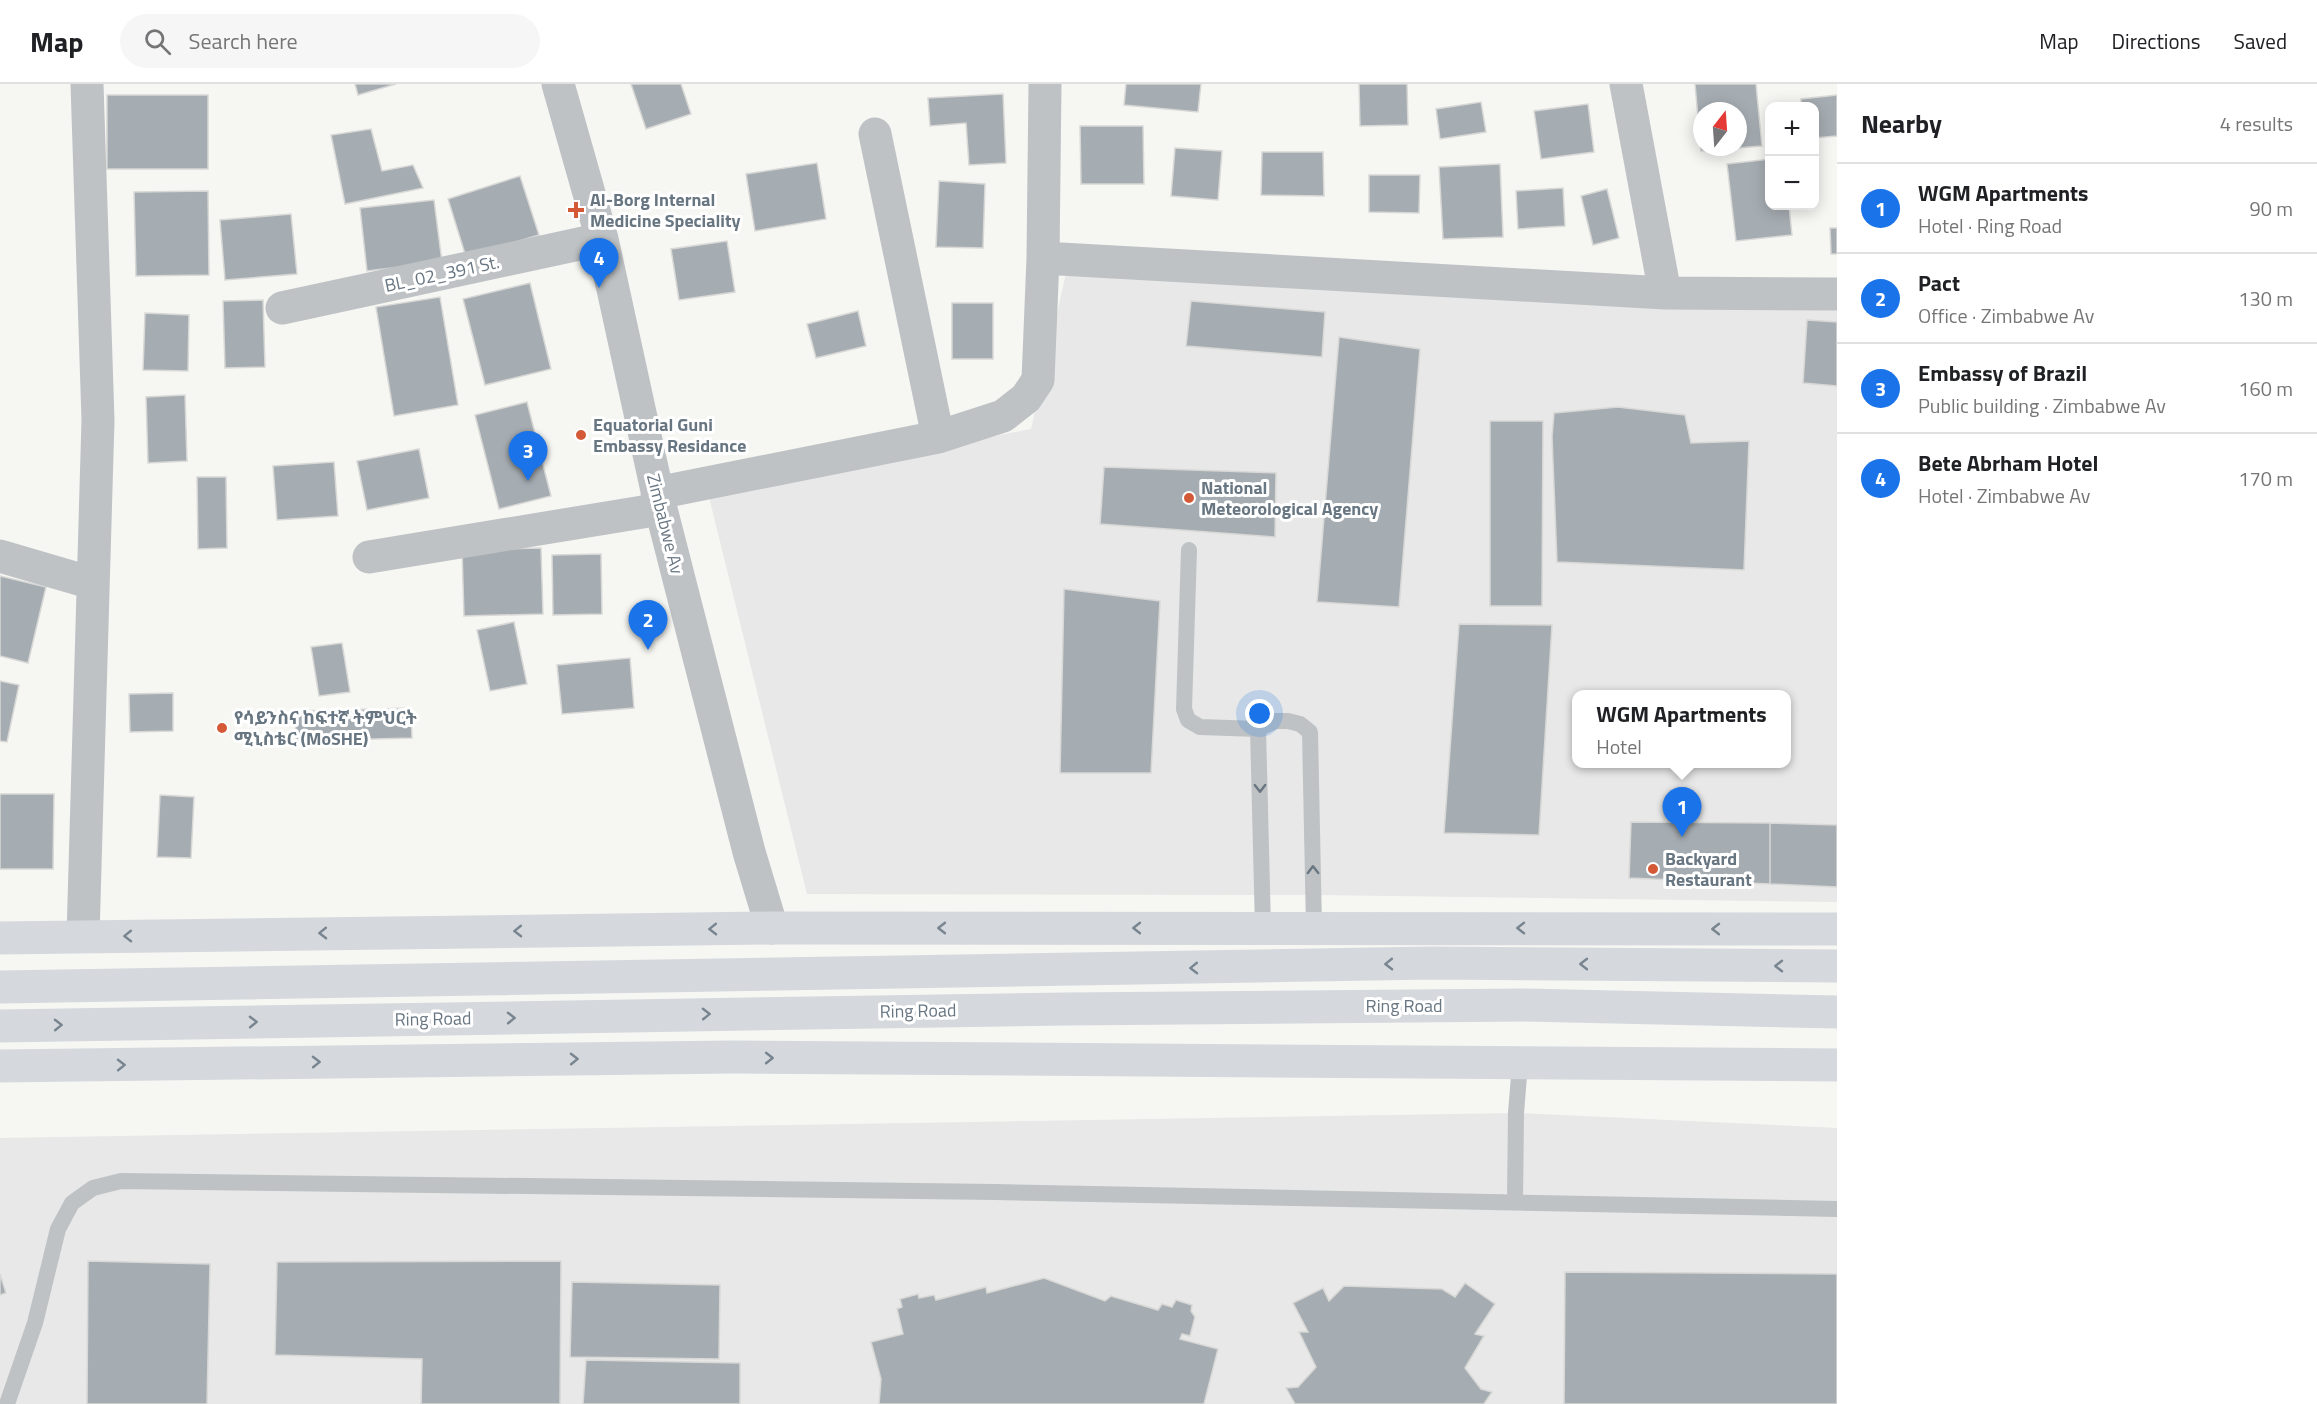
<!DOCTYPE html>
<html lang="en">
<head>
<meta charset="utf-8">
<style>
	:root { --surface:#fff; --page:#f6f6f6; --text:#202124; --muted:#757577; --line:#e0e0e0; --accent:#1a73e8 }
	body { margin:0; font-family:"Titillium Web","Noto Sans Ethiopic",sans-serif; background:var(--page); color:var(--text) }
	.controls { position:absolute; right:18px; top:18px; display:grid; overflow:hidden; border-radius:12px; box-shadow:0 3px 15px #0003 }
	.controls button { width:54px; height:54px; display:grid; place-items:center; padding:0; border:0; border-bottom:2px solid var(--line); background:var(--surface); color:var(--text); font:30px sans-serif }
	.compass { position:absolute; left:1693px; top:18px; width:54px; height:54px; border-radius:50%; background:var(--surface); box-shadow:0 3px 15px #0003; rotate:17deg }
	.you { position:absolute; left:1260px; top:630px; width:21px; height:21px; margin:-15px; border:4px solid #fff; border-radius:50%; background:#1a73e8; box-shadow:0 0 0 9px #1a73e833 }
	.badge { display:grid; place-items:center; width:39px; height:39px; border-radius:50%; background:var(--accent); color:#fff; font-size:20px; font-weight:700 }
	.pin { position:absolute; translate:-50% -50px; filter:drop-shadow(0 2px 3px #0008) }
	.pin::after { content:''; position:absolute; top:32px; width:21px; height:18px; background:inherit; clip-path:polygon(0 0,100% 0,50% 100%) }
	.popup { position:absolute; left:1572px; top:606px; width:219px; height:78px; box-sizing:border-box; display:grid; place-content:center; border-radius:12px; background:var(--surface); filter:drop-shadow(0 2px 4px #0005); font-size:20px; white-space:nowrap; color:var(--muted) }
	.popup b { font-size:22px; color:var(--text) }
	.popup::after { content:''; position:absolute; left:50%; top:100%; margin-left:-12px; border:12px solid transparent; border-top-color:var(--surface) }
	.list { margin:0; padding:0; list-style:none }
	h2 { display:flex; justify-content:space-between; align-items:center; height:78px; margin:0; padding:0 24px; font-size:26px }
	h2 small { font-size:20px; font-weight:400; color:var(--muted) }
	.list li { display:grid; grid-template-columns:39px 1fr auto; gap:18px; align-items:center; box-sizing:border-box; height:90px; padding:0 24px; border-top:2px solid var(--line) }
	.list b { display:block; font-size:22px; white-space:nowrap }
	.list p { margin:0; font-size:20px; white-space:nowrap; color:var(--muted) }
	.list em { font-size:20px; font-style:normal; color:var(--muted) }
	.icon { flex:none; width:33px; height:33px; fill:none; stroke:currentColor; stroke-width:2; stroke-linecap:round; stroke-linejoin:round }
	.map { position:relative; flex:none; width:1837px; height:1320px; overflow:hidden }
	header { display:flex; align-items:center; gap:36px; box-sizing:border-box; height:84px; padding:0 30px; background:var(--surface); border-bottom:2px solid var(--line) }
	header strong { font-size:28px }
	nav { display:flex; gap:33px; margin-inline-start:auto; font-size:21px }
	.search { width:420px; height:54px; background:var(--page); display:flex; align-items:center; gap:15px; box-sizing:border-box; padding:0 21px; border-radius:33px; color:var(--muted); font-size:22px }
	main { display:flex }
	aside { flex:1; background:var(--surface) }
	.map>svg:first-child { display:block }
</style>
</head>
<body>
<header>
<strong>Map</strong>
<div class="search"><svg class="icon" aria-label="search" viewBox="0 0 24 24"><circle cx="10" cy="10" r="6"/><path d="M15 15l6 6"/></svg>Search here</div>
<nav><a>Map</a><a>Directions</a><a>Saved</a></nav>
</header>
<main>
<div class="map">
<svg width="1837" height="1320" viewBox="0 0 1837 1320">
	<rect width="100%" height="100%" fill="#f6f6f3"/>
	<!-- built -->
	<path fill="#e7e8e7" fill-rule="evenodd" d="M 1067,185 L 1837,220 L 1837,818 L 1316,811 L 807,810 L 708,409 L 1031,345 ZM 1577,610 L 1787,610 L 1787,680 L 1577,680 Z
		M 1516,1029 L 1837,1044 L 1837,1320 L 0,1320 L 0,1054 Z"/>
	<!-- building -->
	<path fill="#a6adb2" stroke="#d8d8d6" stroke-width="1.5" fill-rule="evenodd" d="M 355,0 L 396,0 L 358,11 Z
		M 631,0 L 681,0 L 691,30 L 646,45 Z
		M 1126,0 L 1201,0 L 1198,28 L 1124,21 Z
		M 1359,0 L 1407,0 L 1408,41 L 1360,42 Z
		M 1695,0 L 1756,0 L 1762,62 L 1701,67 ZM 1702,27 L 1738,27 L 1738,63 L 1702,63 Z
		M 1003,10 L 1006,79 L 969,81 L 966,39 L 930,42 L 928,14 Z
		M 107,11 L 208,11 L 208,85 L 107,85 Z
		M 1837,11 L 1837,52 L 1814,54 L 1814,22 L 1801,22 L 1801,15 Z
		M 1481,18 L 1486,48 L 1440,55 L 1436,25 Z
		M 1588,20 L 1594,68 L 1541,75 L 1534,27 Z
		M 1080,42 L 1143,42 L 1144,100 L 1081,100 Z
		M 371,45 L 382,87 L 413,81 L 423,104 L 345,120 L 331,51 Z
		M 1175,64 L 1222,67 L 1218,116 L 1171,112 Z
		M 1262,68 L 1323,68 L 1324,112 L 1261,111 Z
		M 1770,75 L 1770,122 L 1789,122 L 1792,151 L 1736,157 L 1727,80 Z
		M 817,79 L 826,135 L 755,147 L 746,90 Z
		M 1500,80 L 1503,153 L 1443,155 L 1439,83 Z
		M 1369,91 L 1420,91 L 1419,129 L 1369,128 Z
		M 520,92 L 539,151 L 466,173 L 448,115 Z
		M 939,97 L 985,100 L 983,164 L 936,163 Z
		M 1563,104 L 1565,142 L 1518,145 L 1516,107 Z
		M 1607,105 L 1619,154 L 1593,161 L 1581,112 Z
		M 208,107 L 209,191 L 136,192 L 134,108 Z
		M 434,116 L 442,178 L 367,187 L 360,124 Z
		M 291,130 L 297,190 L 225,196 L 220,136 Z
		M 1830,144 L 1837,144 L 1837,170 L 1831,170 Z
		M 727,157 L 735,208 L 679,216 L 671,165 Z
		M 530,199 L 551,285 L 485,301 L 463,215 Z
		M 440,213 L 458,321 L 394,332 L 376,223 Z
		M 263,216 L 265,283 L 225,284 L 223,217 Z
		M 1191,217 L 1325,228 L 1322,273 L 1186,262 Z
		M 952,219 L 993,219 L 993,275 L 952,275 Z
		M 858,227 L 866,262 L 816,274 L 807,240 Z
		M 145,229 L 189,231 L 188,287 L 143,286 Z
		M 1807,236 L 1837,238 L 1837,302 L 1803,299 Z
		M 1339,253 L 1420,265 L 1399,523 L 1317,518 Z
		M 185,311 L 187,377 L 148,379 L 146,313 Z
		M 527,318 L 551,412 L 499,425 L 475,331 Z
		M 1618,323 L 1685,331 L 1691,359 L 1749,357 L 1744,486 L 1557,478 L 1552,353 L 1554,329 Z
		M 1490,337 L 1543,337 L 1542,522 L 1490,522 Z
		M 419,365 L 429,414 L 367,426 L 357,377 Z
		M 334,378 L 338,432 L 277,436 L 273,382 Z
		M 1104,383 L 1276,389 L 1275,453 L 1100,440 Z
		M 197,393 L 226,393 L 227,464 L 198,465 Z
		M 541,464 L 543,530 L 464,532 L 462,466 Z
		M 601,470 L 602,530 L 553,531 L 552,471 Z
		M 0,492 L 46,503 L 28,579 L 0,572 Z
		M 1064,505 L 1160,517 L 1151,689 L 1060,689 Z
		M 514,538 L 527,600 L 490,607 L 477,546 Z
		M 1459,540 L 1552,541 L 1539,751 L 1444,749 Z
		M 342,559 L 350,608 L 319,612 L 311,563 Z
		M 630,574 L 634,624 L 562,630 L 557,581 Z
		M 0,597 L 19,601 L 7,658 L 0,657 Z
		M 173,609 L 173,647 L 130,648 L 129,610 Z
		M 411,624 L 412,654 L 296,657 L 295,627 Z
		M 0,710 L 54,710 L 53,785 L 0,785 Z
		M 160,711 L 194,713 L 191,774 L 157,773 Z
		M 1631,738 L 1770,739 L 1770,800 L 1629,794 Z
		M 1770,739 L 1837,741 L 1837,803 L 1770,800 Z
		M 88,1177 L 210,1180 L 207,1320 L 87,1320 Z
		M 561,1177 L 560,1320 L 421,1320 L 422,1275 L 275,1271 L 277,1178 Z
		M 1565,1188 L 1837,1190 L 1837,1320 L 1564,1320 Z
		M 0,1190 L 6,1209 L 0,1211 Z
		M 1044,1194 L 1105,1217 L 1111,1212 L 1158,1226 L 1162,1220 L 1172,1223 L 1176,1216 L 1192,1221 L 1191,1227 L 1195,1233 L 1190,1252 L 1182,1250 L 1180,1255 L 1218,1265 L 1204,1320 L 879,1320 L 881,1295 L 871,1258 L 903,1250 L 897,1225 L 902,1223 L 900,1215 L 918,1210 L 919,1214 L 934,1211 L 936,1216 L 986,1203 L 987,1209 Z
		M 572,1198 L 720,1201 L 719,1275 L 570,1273 Z
		M 1465,1199 L 1495,1220 L 1475,1250 L 1484,1252 L 1465,1284 L 1481,1305 L 1492,1308 L 1484,1320 L 1295,1320 L 1286,1304 L 1298,1303 L 1316,1283 L 1299,1248 L 1308,1248 L 1293,1219 L 1323,1204 L 1329,1217 L 1344,1202 L 1442,1205 L 1455,1213 Z
		M 586,1276 L 740,1279 L 740,1320 L 583,1320 Z"/>
	<g fill="none" stroke-linecap="round" stroke-linejoin="round">
		<!-- lane -->
		<path stroke="#bec2c5" stroke-width="16" d="M 1189,466 L 1184,625 L 1188,636 L 1200,643 L 1258,645 L 1275,637 L 1288,637 L 1300,640 L 1310,648 L 1314,844
			M 1258,645 L 1263,844
			M 1515,1118 L 1516,1029 L 1520,980
			M 7,1320 L 35,1239 L 58,1145 L 72,1119 L 93,1104 L 121,1097 L 995,1108 L 1837,1125"/>
		<!-- street -->
		<path stroke="#bec2c5" stroke-width="33" d="M 558,0 L 602,155 L 661,425 L 749,768 L 772,844
			M 1626,0 L 1665,209
			M 875,50 L 938,353
			M 1043,174 L 1665,209 L 1837,210
			M 282,224 L 602,155
			M 657,409 L 938,353 L 1003,332 L 1026,314 L 1038,296 L 1043,174 L 1045,0
			M 0,472 L 92,499
			M 369,473 L 661,425
			M 83,852 L 98,336 L 87,0"/>
		<!-- secondary -->
		<path stroke="#d5d8dc" stroke-width="33" d="M 0,854 L 772,844 L 1837,845
			M 0,982 L 733,973 L 1837,981"/>
		<!-- highway -->
		<path stroke="#d5d8dc" stroke-width="33" d="M 0,903 L 1432,879 L 1837,882
			M 0,942 L 1068,925 L 1525,921 L 1837,928"/>
	</g>
	<!-- one-way arrows -->
	<defs><path id="oneway-chevron" d="M-2-3.5L2.5 0L-2 3.5" fill="none" stroke-width="1.6" stroke-linecap="round" stroke-linejoin="round" transform="scale(1.5)"/></defs>
	<g stroke="#687682">
		<use href="#oneway-chevron" transform="translate(1260 704) rotate(89)"/>
		<use href="#oneway-chevron" transform="translate(1313 786) rotate(-91)"/>
	</g>
	<g stroke="#788590">
		<use href="#oneway-chevron" transform="translate(942 844) rotate(-180)"/>
		<use href="#oneway-chevron" transform="translate(1137 844) rotate(-180)"/>
		<use href="#oneway-chevron" transform="translate(1521 844) rotate(-180)"/>
		<use href="#oneway-chevron" transform="translate(713 845) rotate(179)"/>
		<use href="#oneway-chevron" transform="translate(1716 845) rotate(-180)"/>
		<use href="#oneway-chevron" transform="translate(518 847) rotate(179)"/>
		<use href="#oneway-chevron" transform="translate(323 849) rotate(179)"/>
		<use href="#oneway-chevron" transform="translate(128 852) rotate(179)"/>
		<use href="#oneway-chevron" transform="translate(1389 880) rotate(179)"/>
		<use href="#oneway-chevron" transform="translate(1584 880) rotate(-180)"/>
		<use href="#oneway-chevron" transform="translate(1779 882) rotate(-180)"/>
		<use href="#oneway-chevron" transform="translate(1194 884) rotate(179)"/>
		<use href="#oneway-chevron" transform="translate(706 930) rotate(-1)"/>
		<use href="#oneway-chevron" transform="translate(511 934) rotate(-1)"/>
		<use href="#oneway-chevron" transform="translate(253 938) rotate(-1)"/>
		<use href="#oneway-chevron" transform="translate(58 941) rotate(-1)"/>
		<use href="#oneway-chevron" transform="translate(769 974)"/>
		<use href="#oneway-chevron" transform="translate(574 975) rotate(-1)"/>
		<use href="#oneway-chevron" transform="translate(316 978) rotate(-1)"/>
		<use href="#oneway-chevron" transform="translate(121 981) rotate(-1)"/>
	</g>
	<!-- markers -->
	<g fill="#d45936" stroke="#fff" stroke-width="2">
		<path d="M573 117h6v6h6v6h-6v6h-6v-6h-6v-6h6z"/>
		<circle cx="581" cy="351" r="6"/>
		<circle cx="1189" cy="414" r="6"/>
		<circle cx="222" cy="644" r="6"/>
		<circle cx="1653" cy="785" r="6"/>
	</g>
	<g text-anchor="middle" stroke-width="6" stroke-linejoin="round" paint-order="stroke">
		<!-- poi labels -->
		<g font-size="18" font-weight="bold" fill="#687682" stroke="#fff" text-anchor="start">
			<text x="590" y="122">Al-Borg Internal<tspan x="590" dy="21">Medicine Speciality</tspan></text>
			<text x="593" y="347">Equatorial Guni<tspan x="593" dy="21">Embassy Residance</tspan></text>
			<text x="1201" y="410">National<tspan x="1201" dy="21">Meteorological Agency</tspan></text>
			<text x="234" y="640">የሳይንስና ከፍተኛ ትምህርት<tspan x="234" dy="21">ሚኒስቴር (MoSHE)</tspan></text>
			<text x="1665" y="781">Backyard<tspan x="1665" dy="21">Restaurant</tspan></text>
		</g>
		<!-- street labels -->
		<g font-size="18" fill="#687682" stroke="#fff">
			<text transform="translate(442 190) rotate(-12)" y="6">BL_02_391 St.</text>
			<text transform="translate(665 440) rotate(76)" y="6">Zimbabwe Av</text>
			<text x="1404" y="928">Ring Road</text>
			<text transform="translate(918 927) rotate(-1)" y="6">Ring Road</text>
			<text transform="translate(433 935) rotate(-1)" y="6">Ring Road</text>
		</g>
	</g>
</svg>
<div class="controls">
<button>+</button>
<button>−</button>
</div>
<svg class="compass" viewBox="-18 -18 36 36"><path d="M0-13l5 13h-10z" fill="#e53935"/><path d="M0 13l5-13h-10z" fill="#757577"/></svg>
<div class="you"></div>
<div class="pin badge" style="left:1682px;top:753px">1</div>
<div class="popup"><b>WGM Apartments</b>Hotel</div>
<div class="pin badge" style="left:648px;top:566px">2</div>
<div class="pin badge" style="left:528px;top:397px">3</div>
<div class="pin badge" style="left:599px;top:204px">4</div>
</div>
<aside>
<h2>Nearby<small>4 results</small></h2>
<ul class="list">
<li><span class="badge">1</span><div><b>WGM Apartments</b><p>Hotel · Ring Road</p></div><em>90 m</em></li>
<li><span class="badge">2</span><div><b>Pact</b><p>Office · Zimbabwe Av</p></div><em>130 m</em></li>
<li><span class="badge">3</span><div><b>Embassy of Brazil</b><p>Public building · Zimbabwe Av</p></div><em>160 m</em></li>
<li><span class="badge">4</span><div><b>Bete Abrham Hotel</b><p>Hotel · Zimbabwe Av</p></div><em>170 m</em></li>
</ul>
</aside>
</main>
</body>
</html>
